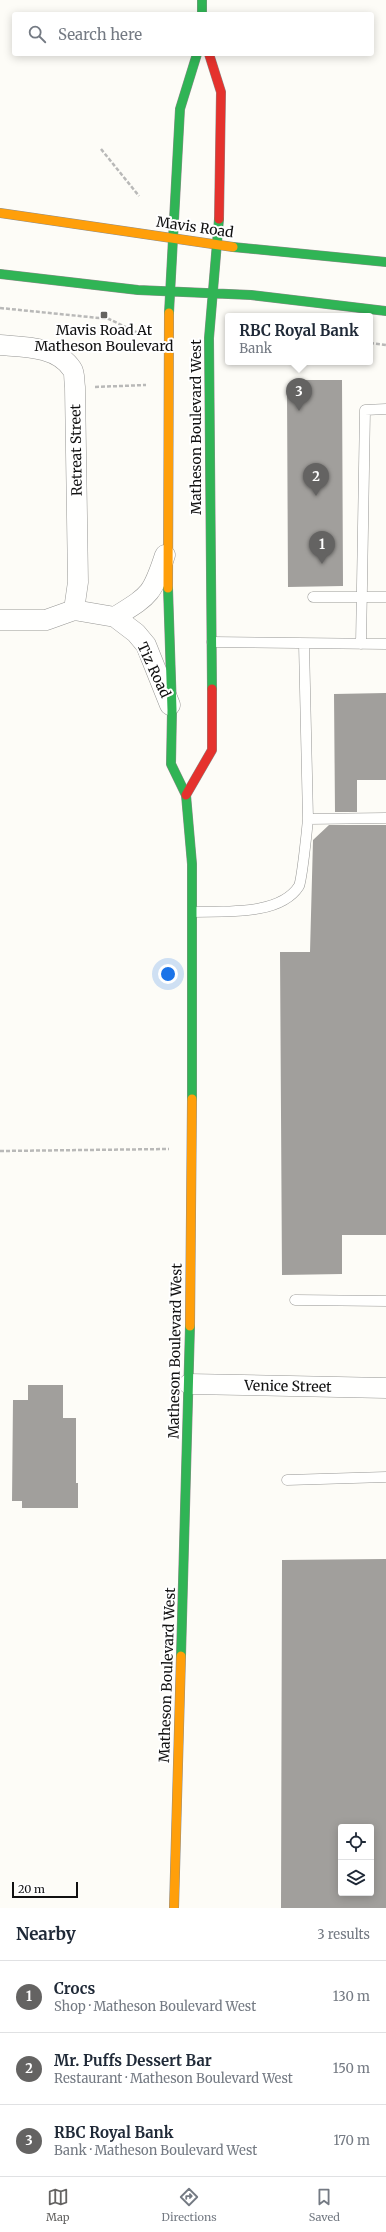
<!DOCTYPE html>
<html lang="en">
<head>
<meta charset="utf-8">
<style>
	:root { --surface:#fff; --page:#f6f6f7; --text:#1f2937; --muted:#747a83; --line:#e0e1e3; --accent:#646362 }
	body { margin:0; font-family:Merriweather,serif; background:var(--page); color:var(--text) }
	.controls { position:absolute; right:12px; bottom:12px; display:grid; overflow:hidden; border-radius:4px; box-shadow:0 2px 10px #0003 }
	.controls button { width:36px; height:36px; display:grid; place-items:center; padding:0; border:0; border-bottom:1px solid var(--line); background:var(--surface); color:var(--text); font:20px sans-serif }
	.scale { position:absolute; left:12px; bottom:10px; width:66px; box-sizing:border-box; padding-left:4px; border:2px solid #111; border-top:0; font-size:11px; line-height:14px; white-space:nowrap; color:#111; -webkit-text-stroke:3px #fff; paint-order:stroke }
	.you { position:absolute; left:168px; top:974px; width:14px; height:14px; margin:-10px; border:3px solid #fff; border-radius:50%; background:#1a73e8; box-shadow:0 0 0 6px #1a73e833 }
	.badge { display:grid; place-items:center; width:26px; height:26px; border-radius:50%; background:var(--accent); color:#fff; font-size:13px; font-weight:700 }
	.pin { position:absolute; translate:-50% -33px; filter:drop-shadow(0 1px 2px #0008) }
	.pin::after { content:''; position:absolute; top:21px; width:14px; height:12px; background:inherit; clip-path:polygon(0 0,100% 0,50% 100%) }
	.popup { position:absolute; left:225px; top:313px; width:148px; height:52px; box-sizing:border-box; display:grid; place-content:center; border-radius:4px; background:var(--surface); filter:drop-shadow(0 1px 3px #0005); font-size:13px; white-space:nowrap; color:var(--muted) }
	.popup b { font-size:15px; color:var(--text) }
	.popup::after { content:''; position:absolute; left:50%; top:100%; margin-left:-8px; border:8px solid transparent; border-top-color:var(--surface) }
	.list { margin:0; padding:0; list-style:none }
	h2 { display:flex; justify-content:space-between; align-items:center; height:52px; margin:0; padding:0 16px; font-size:17px }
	h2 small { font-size:13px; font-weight:400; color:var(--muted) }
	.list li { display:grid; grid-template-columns:26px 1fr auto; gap:12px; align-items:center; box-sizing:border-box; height:72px; padding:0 16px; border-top:1px solid var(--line) }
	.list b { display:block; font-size:15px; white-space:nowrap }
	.list p { margin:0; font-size:13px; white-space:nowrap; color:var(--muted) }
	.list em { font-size:13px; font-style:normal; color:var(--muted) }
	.icon { flex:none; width:22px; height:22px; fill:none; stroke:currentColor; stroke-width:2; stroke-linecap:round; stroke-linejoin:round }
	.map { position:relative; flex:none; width:386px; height:1908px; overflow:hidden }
	.search { position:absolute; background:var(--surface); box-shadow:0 2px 10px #0003; left:12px; right:12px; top:12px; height:44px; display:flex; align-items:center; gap:10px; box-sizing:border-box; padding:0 14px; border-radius:4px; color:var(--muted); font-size:15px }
	.sheet { height:268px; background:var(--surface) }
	nav { display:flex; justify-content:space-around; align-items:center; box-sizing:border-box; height:56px; border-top:1px solid var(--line); background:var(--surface); font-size:11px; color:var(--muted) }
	nav a { display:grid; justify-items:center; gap:2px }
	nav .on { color:var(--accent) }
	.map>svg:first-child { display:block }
</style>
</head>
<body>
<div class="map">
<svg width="386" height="1908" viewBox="0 0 386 1908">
	<rect width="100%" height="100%" fill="#fdfcf7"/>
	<!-- building -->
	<path fill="#a19f9c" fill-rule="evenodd" d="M 299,380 L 342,380 L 343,586 L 288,587 L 287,390 Z
		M 386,693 L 386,780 L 357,780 L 357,812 L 335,812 L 334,694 Z
		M 329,825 L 386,825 L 386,1235 L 342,1235 L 342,1274 L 282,1275 L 280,952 L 310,952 L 313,840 Z
		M 28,1385 L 63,1385 L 63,1418 L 76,1418 L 76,1483 L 78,1483 L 78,1508 L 22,1508 L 22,1501 L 12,1501 L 13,1400 L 28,1400 Z
		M 386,1559 L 386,1908 L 281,1908 L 282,1560 ZM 341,1827 L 371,1827 L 371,1893 L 341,1893 Z"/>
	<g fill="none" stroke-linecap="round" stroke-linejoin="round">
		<!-- lane casing -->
		<g stroke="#979795" stroke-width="11">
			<path id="lane" d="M 313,597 L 386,597
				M 212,642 L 386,644
				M 304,644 L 308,819
				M 361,644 L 365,410 L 386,409
				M 193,912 C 224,911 280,916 299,886 C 302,879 307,830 308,819 L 386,818
				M 295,1300 L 386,1301
				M 287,1480 L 386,1477"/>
		</g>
		<!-- street casing -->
		<g stroke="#979795" stroke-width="21">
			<path id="street" d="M 0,345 C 24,347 57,346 72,369 C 75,373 74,382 75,387 L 78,582 L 74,610
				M 115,617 C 150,595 152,595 165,555
				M 0,620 L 46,620 L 74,610 L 115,617 L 136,633 L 146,645 L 170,705
				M 189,1384 L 386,1388"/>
		</g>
		<!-- fast casing -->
		<g stroke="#8e8d8b" stroke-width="10">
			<path id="fast" d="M 202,0 L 202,14
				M 233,247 L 386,262
				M 0,274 L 138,290 L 251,295 L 386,311
				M 169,313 L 180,109 L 197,54
				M 168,588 L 172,710 L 171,764 L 186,795 L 192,864 L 192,1099
				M 212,689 L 209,338 L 219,219
				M 181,1656 L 190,1326"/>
		</g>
		<!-- slow casing -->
		<g stroke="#8e8d8b" stroke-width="10">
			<path id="slow" d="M 0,213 L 233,247
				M 168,588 L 169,313
				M 190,1326 L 192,1099
				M 174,1908 L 181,1656"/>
		</g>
		<!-- jam casing -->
		<g stroke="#8e8d8b" stroke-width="10">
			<path id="jam" d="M 209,54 L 221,92 L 219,219
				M 186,795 L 212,750 L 212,689"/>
		</g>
		<!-- path -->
		<path stroke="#b9b9b8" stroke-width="2.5" stroke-dasharray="4 2" stroke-linecap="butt" d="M 101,149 L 139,196
			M 0,308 L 109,319 L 138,333
			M 370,343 L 386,345
			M 95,387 L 146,385
			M 0,1151 L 169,1149"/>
		<!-- lane -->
		<use href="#lane" stroke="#fffffe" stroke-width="10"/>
		<!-- street -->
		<use href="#street" stroke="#fffffe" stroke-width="20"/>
		<!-- fast -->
		<use href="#fast" stroke="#30b455" stroke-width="9"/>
		<!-- slow -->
		<use href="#slow" stroke="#ff9f0a" stroke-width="9"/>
		<!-- jam -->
		<use href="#jam" stroke="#e5322d" stroke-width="9"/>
	</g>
	<!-- markers -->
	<rect fill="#646362" stroke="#fff" stroke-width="1.5" x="100" y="311" width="8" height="8" rx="2"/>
	<g text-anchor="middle" stroke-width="4" stroke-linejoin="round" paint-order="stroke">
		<!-- street labels -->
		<g font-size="14" fill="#111" stroke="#fff">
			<text transform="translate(195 227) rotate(8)" y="5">Mavis Road</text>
			<text transform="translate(196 427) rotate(-90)" y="5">Matheson Boulevard West</text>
			<text transform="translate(76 450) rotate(-91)" y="5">Retreat Street</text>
			<text transform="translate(154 670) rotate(65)" y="5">Tiz Road</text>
			<text transform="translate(175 1351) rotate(-89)" y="5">Matheson Boulevard West</text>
			<text transform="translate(288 1386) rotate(1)" y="5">Venice Street</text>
			<text transform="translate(167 1675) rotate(-88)" y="5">Matheson Boulevard West</text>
		</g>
		<!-- poi labels -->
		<g font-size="14" fill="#111" stroke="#fff">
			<text x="104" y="335">Mavis Road At<tspan x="104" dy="16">Matheson Boulevard</tspan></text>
		</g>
	</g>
</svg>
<div class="controls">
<button><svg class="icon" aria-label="locate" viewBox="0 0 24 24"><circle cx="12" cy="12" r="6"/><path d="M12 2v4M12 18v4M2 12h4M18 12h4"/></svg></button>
<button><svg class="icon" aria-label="layers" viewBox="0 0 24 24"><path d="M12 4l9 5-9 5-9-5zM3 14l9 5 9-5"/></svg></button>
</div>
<div class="scale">20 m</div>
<div class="you"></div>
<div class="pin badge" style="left:322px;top:564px">1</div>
<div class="pin badge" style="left:316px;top:496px">2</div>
<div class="pin badge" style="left:299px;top:411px">3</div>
<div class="popup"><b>RBC Royal Bank</b>Bank</div>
<div class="search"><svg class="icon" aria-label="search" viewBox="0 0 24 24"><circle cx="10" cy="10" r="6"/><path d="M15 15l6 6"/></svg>Search here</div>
</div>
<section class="sheet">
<h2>Nearby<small>3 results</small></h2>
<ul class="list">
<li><span class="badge">1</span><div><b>Crocs</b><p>Shop · Matheson Boulevard West</p></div><em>130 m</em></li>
<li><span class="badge">2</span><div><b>Mr. Puffs Dessert Bar</b><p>Restaurant · Matheson Boulevard West</p></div><em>150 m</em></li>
<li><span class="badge">3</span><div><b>RBC Royal Bank</b><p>Bank · Matheson Boulevard West</p></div><em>170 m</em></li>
</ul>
</section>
<nav>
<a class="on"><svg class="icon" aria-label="map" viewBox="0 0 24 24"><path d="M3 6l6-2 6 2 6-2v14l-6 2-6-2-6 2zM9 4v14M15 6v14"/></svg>Map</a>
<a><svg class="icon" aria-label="directions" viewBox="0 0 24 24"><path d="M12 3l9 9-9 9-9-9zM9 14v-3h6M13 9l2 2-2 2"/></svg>Directions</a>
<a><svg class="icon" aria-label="saved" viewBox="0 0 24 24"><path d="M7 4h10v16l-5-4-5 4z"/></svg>Saved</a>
</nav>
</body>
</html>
